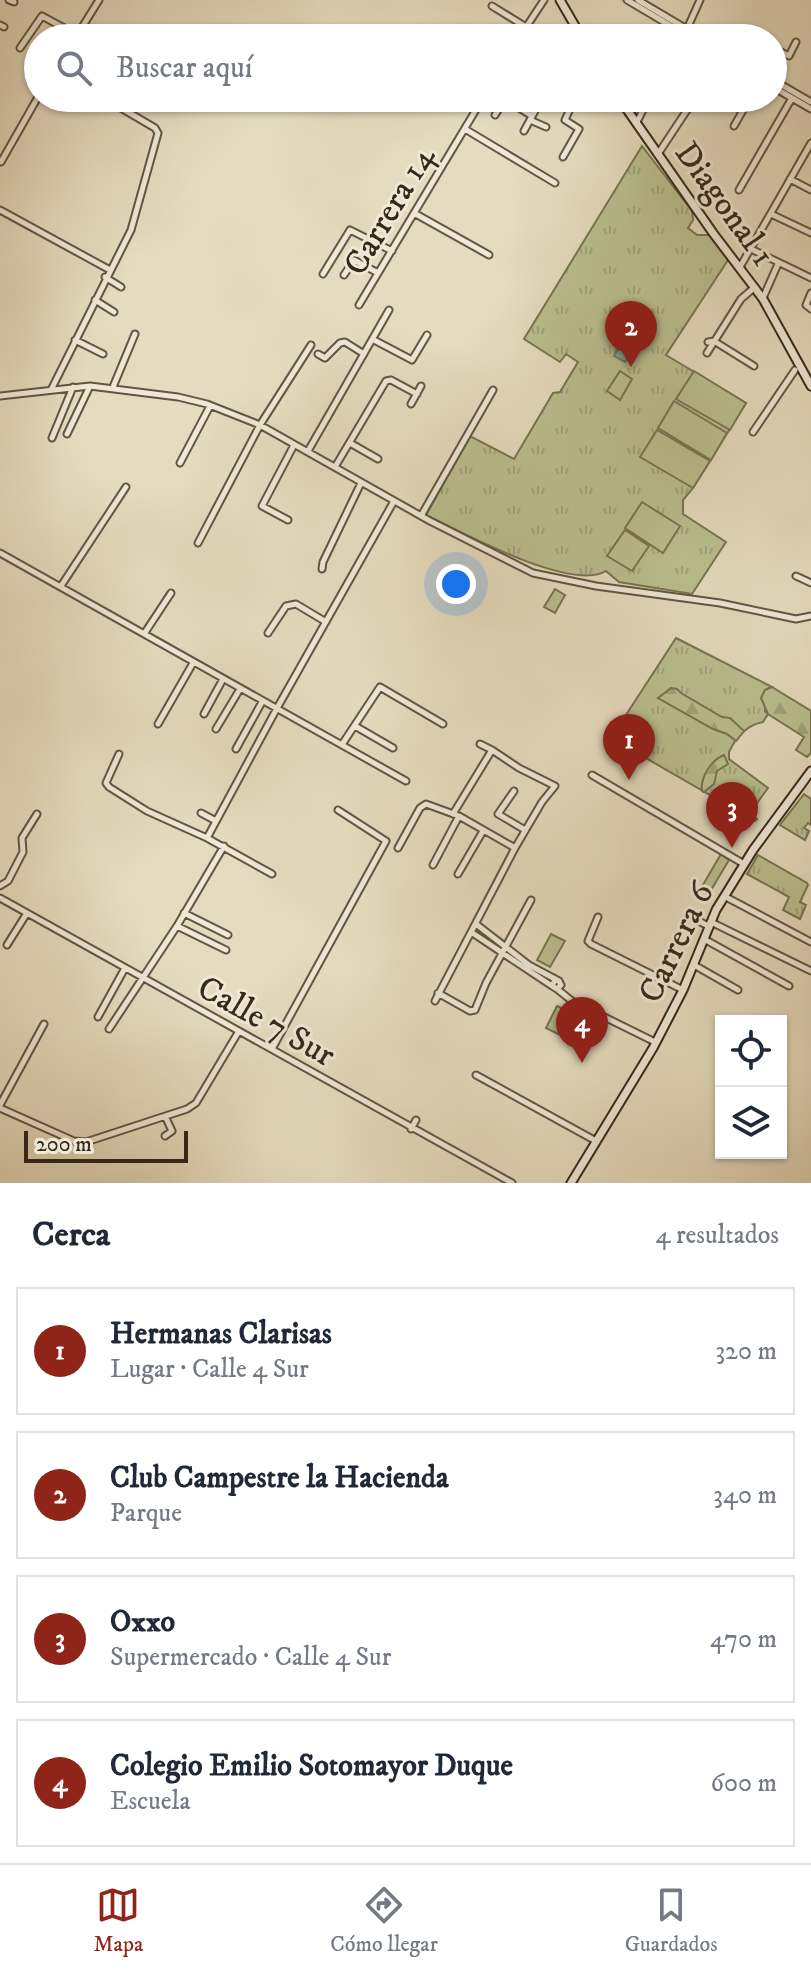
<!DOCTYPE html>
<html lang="es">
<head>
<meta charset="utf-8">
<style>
	:root { --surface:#fff; --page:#f6f6f7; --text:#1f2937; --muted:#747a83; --line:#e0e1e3; --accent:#8f2418 }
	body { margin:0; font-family:"IM FELL DW Pica",serif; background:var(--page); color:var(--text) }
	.controls { position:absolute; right:24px; bottom:24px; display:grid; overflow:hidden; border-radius:0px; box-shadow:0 2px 6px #0004 }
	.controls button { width:72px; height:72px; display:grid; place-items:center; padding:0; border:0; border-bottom:2px solid var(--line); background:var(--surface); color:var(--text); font:40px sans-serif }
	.scale { position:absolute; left:24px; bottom:20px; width:164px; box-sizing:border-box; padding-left:8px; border:4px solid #372818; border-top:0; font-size:22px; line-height:28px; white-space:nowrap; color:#372818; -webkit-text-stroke:6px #eee8d5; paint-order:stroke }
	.you { position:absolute; left:456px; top:584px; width:28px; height:28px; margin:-20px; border:6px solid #fff; border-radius:50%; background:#1a73e8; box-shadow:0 0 0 12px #1a73e833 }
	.badge { display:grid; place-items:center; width:52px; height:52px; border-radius:50%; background:var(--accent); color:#fff; font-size:26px; font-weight:700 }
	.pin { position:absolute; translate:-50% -66px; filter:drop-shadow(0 2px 4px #0008) }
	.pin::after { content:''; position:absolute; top:42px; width:28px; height:24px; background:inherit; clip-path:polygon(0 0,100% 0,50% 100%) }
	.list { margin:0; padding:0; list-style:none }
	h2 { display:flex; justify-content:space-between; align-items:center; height:104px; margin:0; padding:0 32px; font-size:34px }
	h2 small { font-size:26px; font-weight:400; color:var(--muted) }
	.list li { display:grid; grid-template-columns:52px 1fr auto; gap:24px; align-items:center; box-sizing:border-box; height:128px; margin:0 16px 16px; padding:0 16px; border:2px solid var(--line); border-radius:0px }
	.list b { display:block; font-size:30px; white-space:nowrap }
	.list p { margin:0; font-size:26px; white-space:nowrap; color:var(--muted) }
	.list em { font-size:26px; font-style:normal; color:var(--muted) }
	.icon { flex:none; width:44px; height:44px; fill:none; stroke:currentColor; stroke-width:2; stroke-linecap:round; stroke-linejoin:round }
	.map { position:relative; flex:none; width:811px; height:1183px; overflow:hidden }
	.search { position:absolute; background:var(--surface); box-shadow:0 2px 6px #0004; left:24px; right:24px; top:24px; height:88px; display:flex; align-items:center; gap:20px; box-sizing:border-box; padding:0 28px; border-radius:44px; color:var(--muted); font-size:30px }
	.sheet { height:680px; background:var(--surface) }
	nav { display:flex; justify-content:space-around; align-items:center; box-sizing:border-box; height:112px; border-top:2px solid var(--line); background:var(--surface); font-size:22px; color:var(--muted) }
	nav a { display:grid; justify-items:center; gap:4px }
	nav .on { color:var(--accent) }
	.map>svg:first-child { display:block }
</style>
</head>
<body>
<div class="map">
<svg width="811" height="1183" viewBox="0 0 811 1183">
	<defs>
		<pattern id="grass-tufts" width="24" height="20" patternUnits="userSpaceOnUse" patternTransform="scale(2)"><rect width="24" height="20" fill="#babe8e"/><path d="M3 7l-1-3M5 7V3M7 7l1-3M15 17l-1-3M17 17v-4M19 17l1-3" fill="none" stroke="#a0a37a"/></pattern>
		<pattern id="forest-firs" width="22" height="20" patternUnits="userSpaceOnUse" patternTransform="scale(2)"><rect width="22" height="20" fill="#babe8e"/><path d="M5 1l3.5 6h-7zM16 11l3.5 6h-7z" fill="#a0a37a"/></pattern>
		<pattern id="water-ripples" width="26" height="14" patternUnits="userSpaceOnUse" patternTransform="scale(2)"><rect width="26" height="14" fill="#96bbb0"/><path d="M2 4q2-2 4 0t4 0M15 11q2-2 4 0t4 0" fill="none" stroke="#7b988e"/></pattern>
	</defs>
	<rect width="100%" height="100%" fill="#e5dbbe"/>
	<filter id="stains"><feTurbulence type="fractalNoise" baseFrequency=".0025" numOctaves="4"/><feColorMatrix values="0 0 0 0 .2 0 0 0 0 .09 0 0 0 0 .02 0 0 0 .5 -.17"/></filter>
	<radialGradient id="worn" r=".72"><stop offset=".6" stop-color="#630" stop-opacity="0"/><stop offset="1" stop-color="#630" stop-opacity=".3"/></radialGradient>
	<!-- grass -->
	<path fill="url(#grass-tufts)" stroke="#787353" stroke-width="2" d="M 642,146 L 692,211 L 693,220 L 688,228 L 697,235 L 709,235 L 728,260 L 666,355 L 746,403 L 693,488 L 683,500 L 683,514 L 726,542 L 692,594 L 619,582 L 606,571 C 571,592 461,532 426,515 L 470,436 L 514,459 L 553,393 L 560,392 L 578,362 L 566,354 L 560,362 L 524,339 Z
		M 676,638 L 772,687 L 765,690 L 765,711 L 768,714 L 763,722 C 747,725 736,737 729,752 L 729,759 L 768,788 L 750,813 L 757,819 L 755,821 L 611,738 Z
		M 804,794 L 811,799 L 811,825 L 808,823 L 804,828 L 809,831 L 805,840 L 780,825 Z
		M 721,854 L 729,860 L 708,895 L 700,890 Z
		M 758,855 L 807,883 L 808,885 L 800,902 L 806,905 L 800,919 L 783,910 L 789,897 L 747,874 Z"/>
	<!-- forest -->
	<path fill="url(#forest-firs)" stroke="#787353" stroke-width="2" d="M 772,687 L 811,711 L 811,753 L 807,757 L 796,750 L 804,737 L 768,714 L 761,698 L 765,690 Z
		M 671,688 L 677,689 L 681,693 L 722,717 L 730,718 L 744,731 L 736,741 L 727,734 L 713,729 L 658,698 Z
		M 724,755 L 728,764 L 717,771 L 714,784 L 704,792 L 702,791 C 700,778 711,760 724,755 Z"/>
	<!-- pitch -->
	<path fill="#babe8e" stroke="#787353" stroke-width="2" d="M 620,371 L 632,379 L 620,400 L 607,391 Z
		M 694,371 L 746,403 L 730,430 L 676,399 Z
		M 674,401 L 727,433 L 711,460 L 658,428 Z
		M 657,430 L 710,461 L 693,488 L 640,457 Z
		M 642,502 L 680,526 L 663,553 L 625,528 Z
		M 625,530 L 649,546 L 632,571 L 607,556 Z
		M 555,589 L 565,595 L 555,613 L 544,607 Z
		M 551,934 L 565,941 L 550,967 L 537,960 Z
		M 557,1006 L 574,1014 L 562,1036 L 546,1028 Z"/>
	<!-- water -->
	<path fill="url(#water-ripples)" stroke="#708073" stroke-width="2" d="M 626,337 L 636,343 L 625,362 L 614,356 Z"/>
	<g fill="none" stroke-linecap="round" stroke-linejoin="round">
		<!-- minor casing -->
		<g stroke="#625542" stroke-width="9">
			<path id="minor" d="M 9,0 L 14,2
				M 627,0 L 691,38
				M 638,0 L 702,38
				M 492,6 L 526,27
				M 0,25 L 4,27
				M 687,29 L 700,0
				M 524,30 L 537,38
				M 76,37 L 99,0
				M 519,38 L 544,0
				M 20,48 L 42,16 L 77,35
				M 773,59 L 777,50 L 789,56 L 796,42
				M 773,80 L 811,102
				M 773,87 L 811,109
				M 503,98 L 532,116
				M 495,115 L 505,99
				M 530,120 L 546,127
				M 637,122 L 649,98
				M 734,126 L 750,98
				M 465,129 L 555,183
				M 524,131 L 542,98
				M 658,154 L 695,98
				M 563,157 L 579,129 L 565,120 L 575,98
				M 1,162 L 38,97
				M 790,179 L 811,190
				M 739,190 L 792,98
				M 0,210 L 110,270
				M 414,213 L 489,255
				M 771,214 L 811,233
				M 751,249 L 811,278
				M 740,267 L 811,143
				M 323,274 L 350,230 L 392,251
				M 344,275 L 354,260 L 378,273
				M 105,277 L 121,287
				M 811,293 L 806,305 L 811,309
				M 763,298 L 778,264
				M 95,300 L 114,312
				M 359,305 L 483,98
				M 75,340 L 103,354
				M 374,340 L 412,360 L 427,335
				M 708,342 L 714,341 L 754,366
				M 707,353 L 741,299 L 755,287
				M 318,354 L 325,358 L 340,343 L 345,342 L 364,354
				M 113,387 L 135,334
				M 52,388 L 131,230 L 158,133 L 155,128 L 104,98
				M 0,396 L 90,386 L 178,397 L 207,404 L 260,425 L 430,521 L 533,573 L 596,586 L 720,603 L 796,619 L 811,616
				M 411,404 L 421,386
				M 753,432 L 795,370
				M 67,434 L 90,386
				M 52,438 L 73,387
				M 350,443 L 378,459
				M 308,451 L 389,310
				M 180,463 L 210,406
				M 335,467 L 386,381 L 391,380 L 417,394
				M 421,516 L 493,390
				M 288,520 L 262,506 L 294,445
				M 198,543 L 260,425 L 311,345
				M 0,553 L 406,781
				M 322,569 L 323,562 L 361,483
				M 796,576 L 811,583
				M 61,586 L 126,487
				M 268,633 L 286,606 L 296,604 L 326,622
				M 144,634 L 171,593
				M 204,714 L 223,679
				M 158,724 L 193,663
				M 355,726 L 393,748
				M 216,729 L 240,689
				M 343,743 L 380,687 L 443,724
				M 236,749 L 262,702
				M 119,754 L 106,783 L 109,787 L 147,811 L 207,838 L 272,874
				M 592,775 L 744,864
				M 514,791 L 498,814 L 525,830
				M 201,813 L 216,821
				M 453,814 L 492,750 L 480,744
				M 207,838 L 276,710 L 394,501
				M 398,848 L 420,808 L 426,804 L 459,816 L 515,848
				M 433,865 L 459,816
				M 458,874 L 483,831
				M 0,886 L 8,881 L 23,852 L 22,838 L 37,814
				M 724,896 L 811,942
				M 0,898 L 512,1183
				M 184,913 L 228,935
				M 598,917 L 588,941 L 591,944 L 683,990
				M 697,920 L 708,926
				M 711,922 L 811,971
				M 476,924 L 529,965 L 559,981 L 561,985 L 557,989 L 552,986 L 555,980
				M 177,926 L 226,950
				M 471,932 L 552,986
				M 704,939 L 789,986
				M 7,945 L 27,913
				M 694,965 L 738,990
				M 557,989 L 572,1001 L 655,1042
				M 438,993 L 470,1011 L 475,1010 L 486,983 L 531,900
				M 435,1001 L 515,848 L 542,802 L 555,786 L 519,768 L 492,750
				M 98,1017 L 125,968
				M 109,1029 L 177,926 L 224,846
				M 272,1049 L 386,841 L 338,810
				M 476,1075 L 596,1141
				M 0,1105 L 44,1024
				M 0,1108 L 74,1141 L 86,1142 L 187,1109 L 196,1103 L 239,1031
				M 411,1129 L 416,1120
				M 165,1136 L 172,1131 L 165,1116"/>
		</g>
		<!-- secondary casing -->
		<g stroke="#372818" stroke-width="11">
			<path id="secondary" d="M 560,0 L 582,38
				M 619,98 L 713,233 L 763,299 L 811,386
				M 571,1183 L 653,1048 L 683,990 L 716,910 L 753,850 L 811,771"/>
		</g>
		<!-- minor -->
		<use href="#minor" stroke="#eee8d5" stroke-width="5"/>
		<!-- secondary -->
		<use href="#secondary" stroke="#eee8d5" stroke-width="7"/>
	</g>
	<g text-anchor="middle" stroke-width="6" stroke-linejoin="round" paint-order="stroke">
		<!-- street labels -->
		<g font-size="34" fill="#372818" stroke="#eee8d5">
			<text transform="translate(726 203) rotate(54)" y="12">Diagonal 1</text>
			<text transform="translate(388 210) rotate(-59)" y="12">Carrera 14</text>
			<text transform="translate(675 942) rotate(-64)" y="12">Carrera 6</text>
			<text transform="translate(267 1020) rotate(29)" y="12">Calle 7 Sur</text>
		</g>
	</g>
	<rect width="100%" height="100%" filter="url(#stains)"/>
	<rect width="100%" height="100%" fill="url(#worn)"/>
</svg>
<div class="controls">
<button><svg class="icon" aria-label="locate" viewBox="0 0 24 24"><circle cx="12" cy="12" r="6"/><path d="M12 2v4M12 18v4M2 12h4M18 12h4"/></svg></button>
<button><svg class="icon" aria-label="layers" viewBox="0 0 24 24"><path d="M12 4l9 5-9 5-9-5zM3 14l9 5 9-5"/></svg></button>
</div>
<div class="scale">200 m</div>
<div class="you"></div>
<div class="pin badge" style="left:629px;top:780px">1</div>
<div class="pin badge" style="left:631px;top:367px">2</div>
<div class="pin badge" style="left:732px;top:848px">3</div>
<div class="pin badge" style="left:582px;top:1063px">4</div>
<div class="search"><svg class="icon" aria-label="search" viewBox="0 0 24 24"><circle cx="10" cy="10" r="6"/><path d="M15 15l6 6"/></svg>Buscar aquí</div>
</div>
<section class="sheet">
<h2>Cerca<small>4 resultados</small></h2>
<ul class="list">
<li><span class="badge">1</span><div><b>Hermanas Clarisas</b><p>Lugar · Calle 4 Sur</p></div><em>320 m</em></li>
<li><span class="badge">2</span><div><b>Club Campestre la Hacienda</b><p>Parque</p></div><em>340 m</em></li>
<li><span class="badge">3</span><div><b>Oxxo</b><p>Supermercado · Calle 4 Sur</p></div><em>470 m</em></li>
<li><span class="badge">4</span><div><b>Colegio Emilio Sotomayor Duque</b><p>Escuela</p></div><em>600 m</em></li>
</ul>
</section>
<nav>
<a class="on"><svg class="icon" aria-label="map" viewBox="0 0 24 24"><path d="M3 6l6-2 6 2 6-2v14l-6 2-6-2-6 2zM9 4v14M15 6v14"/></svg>Mapa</a>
<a><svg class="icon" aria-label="directions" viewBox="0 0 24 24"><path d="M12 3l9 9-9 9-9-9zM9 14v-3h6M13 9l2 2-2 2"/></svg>Cómo llegar</a>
<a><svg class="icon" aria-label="saved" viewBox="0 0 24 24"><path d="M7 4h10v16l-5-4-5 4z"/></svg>Guardados</a>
</nav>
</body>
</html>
